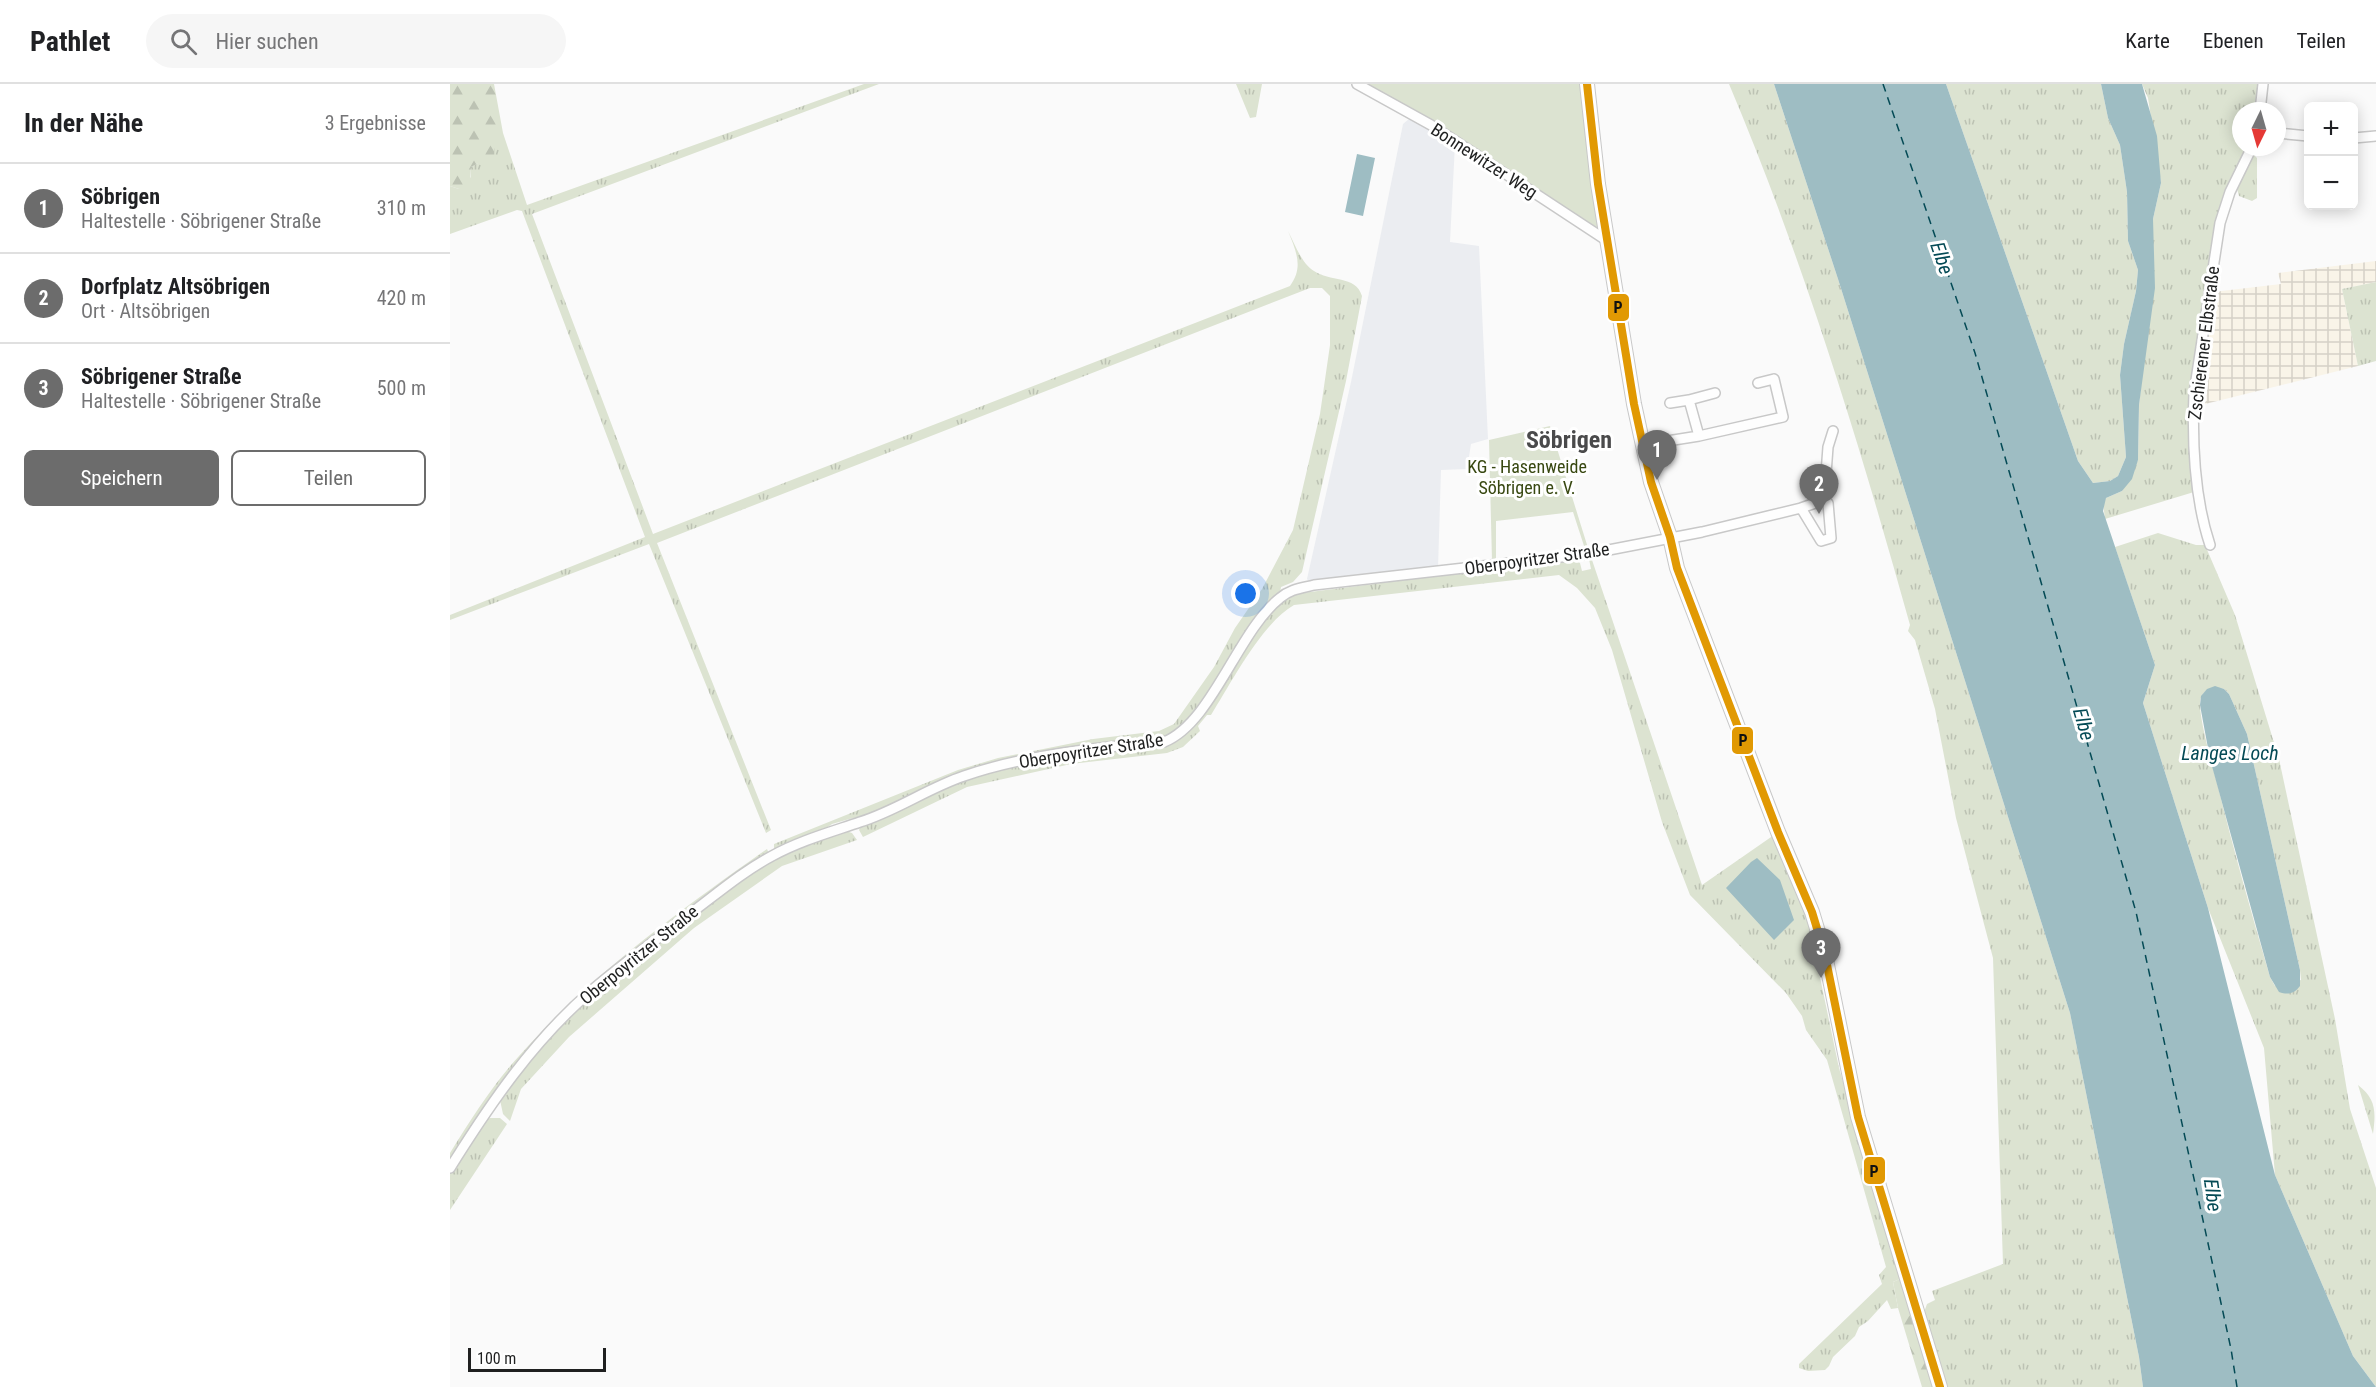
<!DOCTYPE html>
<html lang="de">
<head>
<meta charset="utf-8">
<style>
	:root { --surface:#fff; --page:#f6f6f6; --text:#202124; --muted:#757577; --line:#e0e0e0; --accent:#6c6c6c }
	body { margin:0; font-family:"Roboto Condensed",sans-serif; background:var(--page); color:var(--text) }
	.controls { position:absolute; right:18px; top:18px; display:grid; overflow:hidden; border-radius:9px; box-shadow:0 3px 15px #0003 }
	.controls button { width:54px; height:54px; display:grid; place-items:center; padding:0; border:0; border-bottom:2px solid var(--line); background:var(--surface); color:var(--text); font:30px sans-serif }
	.compass { position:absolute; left:1782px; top:18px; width:54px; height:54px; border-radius:50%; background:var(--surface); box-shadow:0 3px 15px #0003; rotate:185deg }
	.scale { position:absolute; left:18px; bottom:15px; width:138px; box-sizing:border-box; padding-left:6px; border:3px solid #1f2020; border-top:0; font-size:16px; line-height:21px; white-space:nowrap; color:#1f2020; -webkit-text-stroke:4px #fff; paint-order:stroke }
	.you { position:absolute; left:796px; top:510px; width:21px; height:21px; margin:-15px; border:4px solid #fff; border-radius:50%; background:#1a73e8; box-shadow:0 0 0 9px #1a73e833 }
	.badge { display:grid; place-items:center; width:39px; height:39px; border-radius:50%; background:var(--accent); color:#fff; font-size:20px; font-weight:700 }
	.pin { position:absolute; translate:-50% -50px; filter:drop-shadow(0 2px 3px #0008) }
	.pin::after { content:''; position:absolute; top:32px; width:21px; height:18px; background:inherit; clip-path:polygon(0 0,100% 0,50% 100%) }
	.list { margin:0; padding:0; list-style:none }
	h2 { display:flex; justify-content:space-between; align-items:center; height:78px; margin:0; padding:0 24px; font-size:26px }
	h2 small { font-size:20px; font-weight:400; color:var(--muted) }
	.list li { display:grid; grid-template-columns:39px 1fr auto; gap:18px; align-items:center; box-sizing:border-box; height:90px; padding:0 24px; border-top:2px solid var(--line) }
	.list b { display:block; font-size:22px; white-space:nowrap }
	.list p { margin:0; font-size:20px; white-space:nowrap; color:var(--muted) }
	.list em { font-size:20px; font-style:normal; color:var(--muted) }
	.actions { display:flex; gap:12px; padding:18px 24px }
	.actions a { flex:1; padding:14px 0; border:2px solid var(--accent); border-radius:9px; text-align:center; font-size:21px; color:var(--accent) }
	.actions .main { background:var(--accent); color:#fff }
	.icon { flex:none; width:33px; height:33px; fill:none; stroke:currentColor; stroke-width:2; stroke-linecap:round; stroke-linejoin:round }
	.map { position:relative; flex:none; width:1926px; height:1303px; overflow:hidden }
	header { display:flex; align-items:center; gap:36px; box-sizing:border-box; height:84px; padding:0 30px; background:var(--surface); border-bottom:2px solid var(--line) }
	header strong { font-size:28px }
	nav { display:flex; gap:33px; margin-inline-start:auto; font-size:21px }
	.search { width:420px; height:54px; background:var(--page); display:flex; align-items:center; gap:15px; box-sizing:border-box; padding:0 21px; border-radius:33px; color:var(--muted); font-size:22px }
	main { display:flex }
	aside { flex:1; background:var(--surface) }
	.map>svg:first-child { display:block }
</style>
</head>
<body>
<header>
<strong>Pathlet</strong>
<div class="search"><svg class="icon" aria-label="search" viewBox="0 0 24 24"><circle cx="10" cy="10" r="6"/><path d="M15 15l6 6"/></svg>Hier suchen</div>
<nav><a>Karte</a><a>Ebenen</a><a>Teilen</a></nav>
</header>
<main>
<aside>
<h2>In der Nähe<small>3 Ergebnisse</small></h2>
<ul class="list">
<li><span class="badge">1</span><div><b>Söbrigen</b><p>Haltestelle · Söbrigener Straße</p></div><em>310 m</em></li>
<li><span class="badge">2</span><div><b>Dorfplatz Altsöbrigen</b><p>Ort · Altsöbrigen</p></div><em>420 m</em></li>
<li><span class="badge">3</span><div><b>Söbrigener Straße</b><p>Haltestelle · Söbrigener Straße</p></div><em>500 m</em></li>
</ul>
<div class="actions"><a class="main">Speichern</a><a>Teilen</a></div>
</aside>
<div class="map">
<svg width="1926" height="1303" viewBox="0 0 1926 1303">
	<defs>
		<pattern id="industrial-grid" width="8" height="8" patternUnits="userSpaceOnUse" patternTransform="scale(1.5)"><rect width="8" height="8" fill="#f9f4e8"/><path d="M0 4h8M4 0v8" fill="none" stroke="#d5d1c7"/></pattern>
		<pattern id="grass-tufts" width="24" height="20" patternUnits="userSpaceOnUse" patternTransform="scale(1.5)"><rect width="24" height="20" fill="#dce3d1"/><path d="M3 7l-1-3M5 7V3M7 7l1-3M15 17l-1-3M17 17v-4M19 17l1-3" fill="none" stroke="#bcc2b3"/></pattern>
		<pattern id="forest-firs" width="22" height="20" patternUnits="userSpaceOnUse" patternTransform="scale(1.5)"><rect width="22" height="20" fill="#dce3d1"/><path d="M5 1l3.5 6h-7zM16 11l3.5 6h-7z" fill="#bcc2b3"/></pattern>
	</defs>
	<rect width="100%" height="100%" fill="#fafafa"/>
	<!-- built -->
	<path fill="#ebedf1" d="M 959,35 L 963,35 L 1005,60 L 1000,158 L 1029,162 L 1038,355 L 1021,360 L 1017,385 L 991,386 L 988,485 L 860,499 L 857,495 L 901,298 L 953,40 Z"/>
	<!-- industrial -->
	<path fill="url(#industrial-grid)" d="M 1926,177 L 1926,198 L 1892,205 L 1908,282 L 1751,321 L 1763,208 L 1831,200 L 1828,189 Z"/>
	<!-- grass -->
	<path fill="url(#grass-tufts)" fill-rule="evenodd" d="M 414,0 L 429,0 L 82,130 L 203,450 L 840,202 C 854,183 846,167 838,147 C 845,160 851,179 864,187 C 879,198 906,191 912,212 L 896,297 L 852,488 L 843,498 L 831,503 L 830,509 L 736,639 L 712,655 L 639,663 L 636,660 L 613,664 L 609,668 L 549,679 L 414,734 L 403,734 L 382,740 L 372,747 L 324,767 L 324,760 L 508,686 L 548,674 L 643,655 L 709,647 L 724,640 L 764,583 L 785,544 L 812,505 L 843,446 L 870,330 L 880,261 L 880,212 L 872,204 L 860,204 L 207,459 L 321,746 L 316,749 L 199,460 L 0,536 L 0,531 L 195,453 L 72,127 L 67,126 L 0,150 L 0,102 L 9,105 L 21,93 L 21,83 L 28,79 L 44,49 L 53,49 L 77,121 Z
		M 786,0 L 812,0 L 806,33 L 800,34 Z
		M 1279,0 L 1324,0 L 1388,195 L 1620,929 L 1689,1273 L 1693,1303 L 1493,1303 L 1473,1231 L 1477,1220 L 1485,1216 L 1482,1207 L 1553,1180 L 1543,874 L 1506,734 L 1485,625 L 1465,556 L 1458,547 L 1460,541 C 1409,358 1353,175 1279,0 Z
		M 1496,0 L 1651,0 L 1658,34 L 1670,61 L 1677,108 L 1678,157 L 1688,186 L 1686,207 L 1674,260 L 1670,291 L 1676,373 L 1668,392 L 1660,397 L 1643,399 L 1628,377 Z
		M 1692,0 L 1808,0 L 1805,27 L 1791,27 L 1791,63 L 1796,63 L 1771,124 L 1741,309 L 1744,408 L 1655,435 L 1653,419 L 1656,414 L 1672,407 L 1688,376 L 1689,321 L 1694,272 L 1703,135 L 1711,99 L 1698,14 Z
		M 1804,71 L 1807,74 L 1807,114 L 1802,117 L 1789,112 L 1787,105 L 1801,72 Z
		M 1926,198 L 1926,277 L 1908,282 L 1892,205 Z
		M 1708,449 L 1746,461 L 1755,461 L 1785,531 L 1829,675 L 1885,935 L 1900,1025 L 1926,1104 L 1926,1303 L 1903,1272 L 1825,1091 L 1814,964 L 1758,824 L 1693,619 L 1705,581 L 1665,463 ZM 1765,603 L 1774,605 L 1779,610 L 1797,650 L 1850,886 L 1851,896 L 1825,902 L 1820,893 C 1801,828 1783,764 1767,699 C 1762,681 1749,633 1750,618 C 1751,609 1757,605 1765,603 Z
		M 1141,473 L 1252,801 L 1324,751 L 1357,831 L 1389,984 L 1450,1195 L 1443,1198 L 1448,1224 L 1441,1225 L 1437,1216 L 1418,1237 L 1409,1243 L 1405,1252 L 1383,1273 L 1379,1282 L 1375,1286 L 1358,1287 L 1349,1284 L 1349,1280 L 1432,1200 L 1429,1191 L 1436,1183 L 1377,976 L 1356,946 L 1352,932 L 1336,909 L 1240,811 L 1212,738 L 1162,566 L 1145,524 L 1127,504 L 1109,491 L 844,521 C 812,539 781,599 761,631 L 757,631 L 748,642 L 750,647 L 733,663 L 717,669 L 621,680 L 517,703 L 413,753 L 409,746 L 411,742 C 456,721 501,697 550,685 C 583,677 619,671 653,667 C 677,664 708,667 729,655 C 742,647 753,629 761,616 C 785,580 807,534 844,510 L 1122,475 L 1130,479 L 1132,487 L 1141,485 L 1139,475 Z
		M 393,746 L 402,749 L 407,756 L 332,782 L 244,844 L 119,953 L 71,1005 L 60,1037 L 53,1030 L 50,1016 C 69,990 88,964 111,941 C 165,883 235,838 298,791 L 326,774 Z
		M 317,765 L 319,770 L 107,936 L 0,1079 L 0,1069 C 21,1035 42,1002 69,972 C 141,891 229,827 317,765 Z
		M 1908,1001 C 1926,1015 1926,1027 1923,1050 Z
		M 40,1034 L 50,1034 L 57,1040 L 0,1126 L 0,1090 L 36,1036 Z"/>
	<!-- forest -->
	<path fill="url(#forest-firs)" d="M 0,0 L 44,0 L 53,49 L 44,49 L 44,71 L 21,83 L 20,103 L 9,105 L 0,102 Z
		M 1450,1195 L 1483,1303 L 1472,1303 L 1448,1224 L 1443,1198 Z"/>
	<!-- garden -->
	<path fill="#dce3d1" d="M 912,0 L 1132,0 L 1152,143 L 1149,149 Z
		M 1100,342 L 1138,464 L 1135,465 L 1123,428 L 1046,437 L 1046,476 L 1042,477 L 1039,356 Z"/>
	<!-- water -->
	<path fill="#9ebdc3" d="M 1324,0 L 1496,0 L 1628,377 L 1643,399 L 1660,397 L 1668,392 L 1676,373 L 1670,291 L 1674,260 L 1686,207 L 1688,186 L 1678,157 L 1677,108 L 1670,61 L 1658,34 L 1651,0 L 1692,0 L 1707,52 L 1711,99 L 1703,135 L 1705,204 L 1689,321 L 1688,376 L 1682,395 L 1672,407 L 1656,414 L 1653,427 L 1705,581 L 1693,619 L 1758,824 L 1825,1091 L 1903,1272 L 1926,1303 L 1693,1303 L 1689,1273 L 1620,929 L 1388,195 Z
		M 907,70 L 925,74 L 913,132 L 895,128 Z
		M 1765,602 L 1774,605 L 1779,610 L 1797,650 L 1850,886 L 1850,902 C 1844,910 1838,911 1829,908 L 1820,893 L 1760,675 L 1750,621 L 1751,612 L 1757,605 Z
		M 1307,774 L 1330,796 L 1344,836 L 1324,856 L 1276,804 L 1301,778 Z"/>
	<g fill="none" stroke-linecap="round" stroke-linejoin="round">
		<!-- ferry -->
		<path stroke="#044a55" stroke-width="1.5" stroke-dasharray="8 6" stroke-linecap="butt" d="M 1433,0 L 1525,269 L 1686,828 L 1781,1265 L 1787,1303"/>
		<!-- street casing -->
		<g stroke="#c8c8c8" stroke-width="12">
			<path id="street" d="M 907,0 L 981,41 L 1159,158
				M 1810,27 L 1813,0
				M 1827,49 L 1858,52
				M 1904,54 L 1926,52
				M 1220,319 L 1239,316
				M 1249,352 L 1239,316 L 1265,309
				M 1192,361 L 1249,352 L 1333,333 L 1324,295 L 1308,299
				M 1374,416 L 1351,424 L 1371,457 L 1381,454 L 1378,419 L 1374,416 L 1378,363 L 1383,347
				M 1760,461 C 1744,413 1742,359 1744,309 L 1770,139 L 1780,108 L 1802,63
				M 0,1084 C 40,1020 83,957 141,907 C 170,882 202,859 233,835 C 262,814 290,789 322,772 C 349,757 381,748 410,738 C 446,727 478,704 514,692 C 575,671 649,663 714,658 C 762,639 788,547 830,514 C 840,505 852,504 864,501 L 1138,470 L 1252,448 L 1351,424"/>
		</g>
		<!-- secondary casing -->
		<g stroke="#c8c8c8" stroke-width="16">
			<path id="secondary" d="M 1137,0 L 1148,100 L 1184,320 L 1201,398 L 1220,453 L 1227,484 L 1328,748 L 1362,828 L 1375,871 L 1408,1033 L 1490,1303"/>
		</g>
		<!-- street -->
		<use href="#street" stroke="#fefefe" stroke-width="9"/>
		<!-- secondary -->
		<use href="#secondary" stroke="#fefefe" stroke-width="14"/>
		<!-- bus-1 casing -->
		<g stroke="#fff" stroke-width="12">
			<path id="bus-1" d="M 1137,0 L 1148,100 L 1184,320 L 1201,398 L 1220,453 L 1227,484 L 1328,748 L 1362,828 L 1375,871 L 1408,1033 L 1490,1303"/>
		</g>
		<!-- bus-1 -->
		<use href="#bus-1" stroke="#e19903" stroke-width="8"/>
	</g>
	<g text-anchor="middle" stroke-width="6" stroke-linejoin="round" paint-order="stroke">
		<!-- street labels -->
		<g font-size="18" fill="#1f2020" stroke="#fff">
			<text transform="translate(1034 77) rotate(33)" y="6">Bonnewitzer Weg</text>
			<text transform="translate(1754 259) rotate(-83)" y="6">Zschierener Elbstraße</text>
			<text transform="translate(1087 475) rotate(-8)" y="6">Oberpoyritzer Straße</text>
			<text transform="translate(641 667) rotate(-9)" y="6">Oberpoyritzer Straße</text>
			<text transform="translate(189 871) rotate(-39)" y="6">Oberpoyritzer Straße</text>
		</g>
		<!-- park labels -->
		<g font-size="18" fill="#384811" stroke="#fff">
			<text x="1077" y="389">KG - Hasenweide<tspan x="1077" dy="21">Söbrigen e. V.</tspan></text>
		</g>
		<!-- water labels -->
		<g font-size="20" font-style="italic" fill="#044a55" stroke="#fff">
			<text transform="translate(1492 174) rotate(71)" y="7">Elbe</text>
			<text transform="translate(1634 640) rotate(74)" y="7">Elbe</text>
			<text x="1780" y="676">Langes Loch</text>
			<text transform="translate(1763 1111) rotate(82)" y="7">Elbe</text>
		</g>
		<!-- district labels -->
		<g font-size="24" font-weight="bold" fill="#4a4a4b" stroke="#fff">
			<text x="1119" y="364">Söbrigen</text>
		</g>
	</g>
	<g stroke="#fff" stroke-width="2">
		<rect x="1157" y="209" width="23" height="29" rx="6" fill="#e19903"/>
		<rect x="1281" y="642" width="23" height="29" rx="6" fill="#e19903"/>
		<rect x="1413" y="1072" width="23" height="29" rx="6" fill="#e19903"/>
	</g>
	<g font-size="16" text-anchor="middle" font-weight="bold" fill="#111">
		<text x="1168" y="229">P</text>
		<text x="1293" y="662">P</text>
		<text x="1424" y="1093">P</text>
	</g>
</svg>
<div class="controls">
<button>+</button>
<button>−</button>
</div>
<svg class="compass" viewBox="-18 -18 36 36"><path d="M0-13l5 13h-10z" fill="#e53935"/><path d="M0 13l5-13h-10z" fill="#757577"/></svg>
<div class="scale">100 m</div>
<div class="you"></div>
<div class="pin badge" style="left:1207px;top:396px">1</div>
<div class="pin badge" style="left:1369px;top:430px">2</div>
<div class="pin badge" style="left:1371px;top:894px">3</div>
</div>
</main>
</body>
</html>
